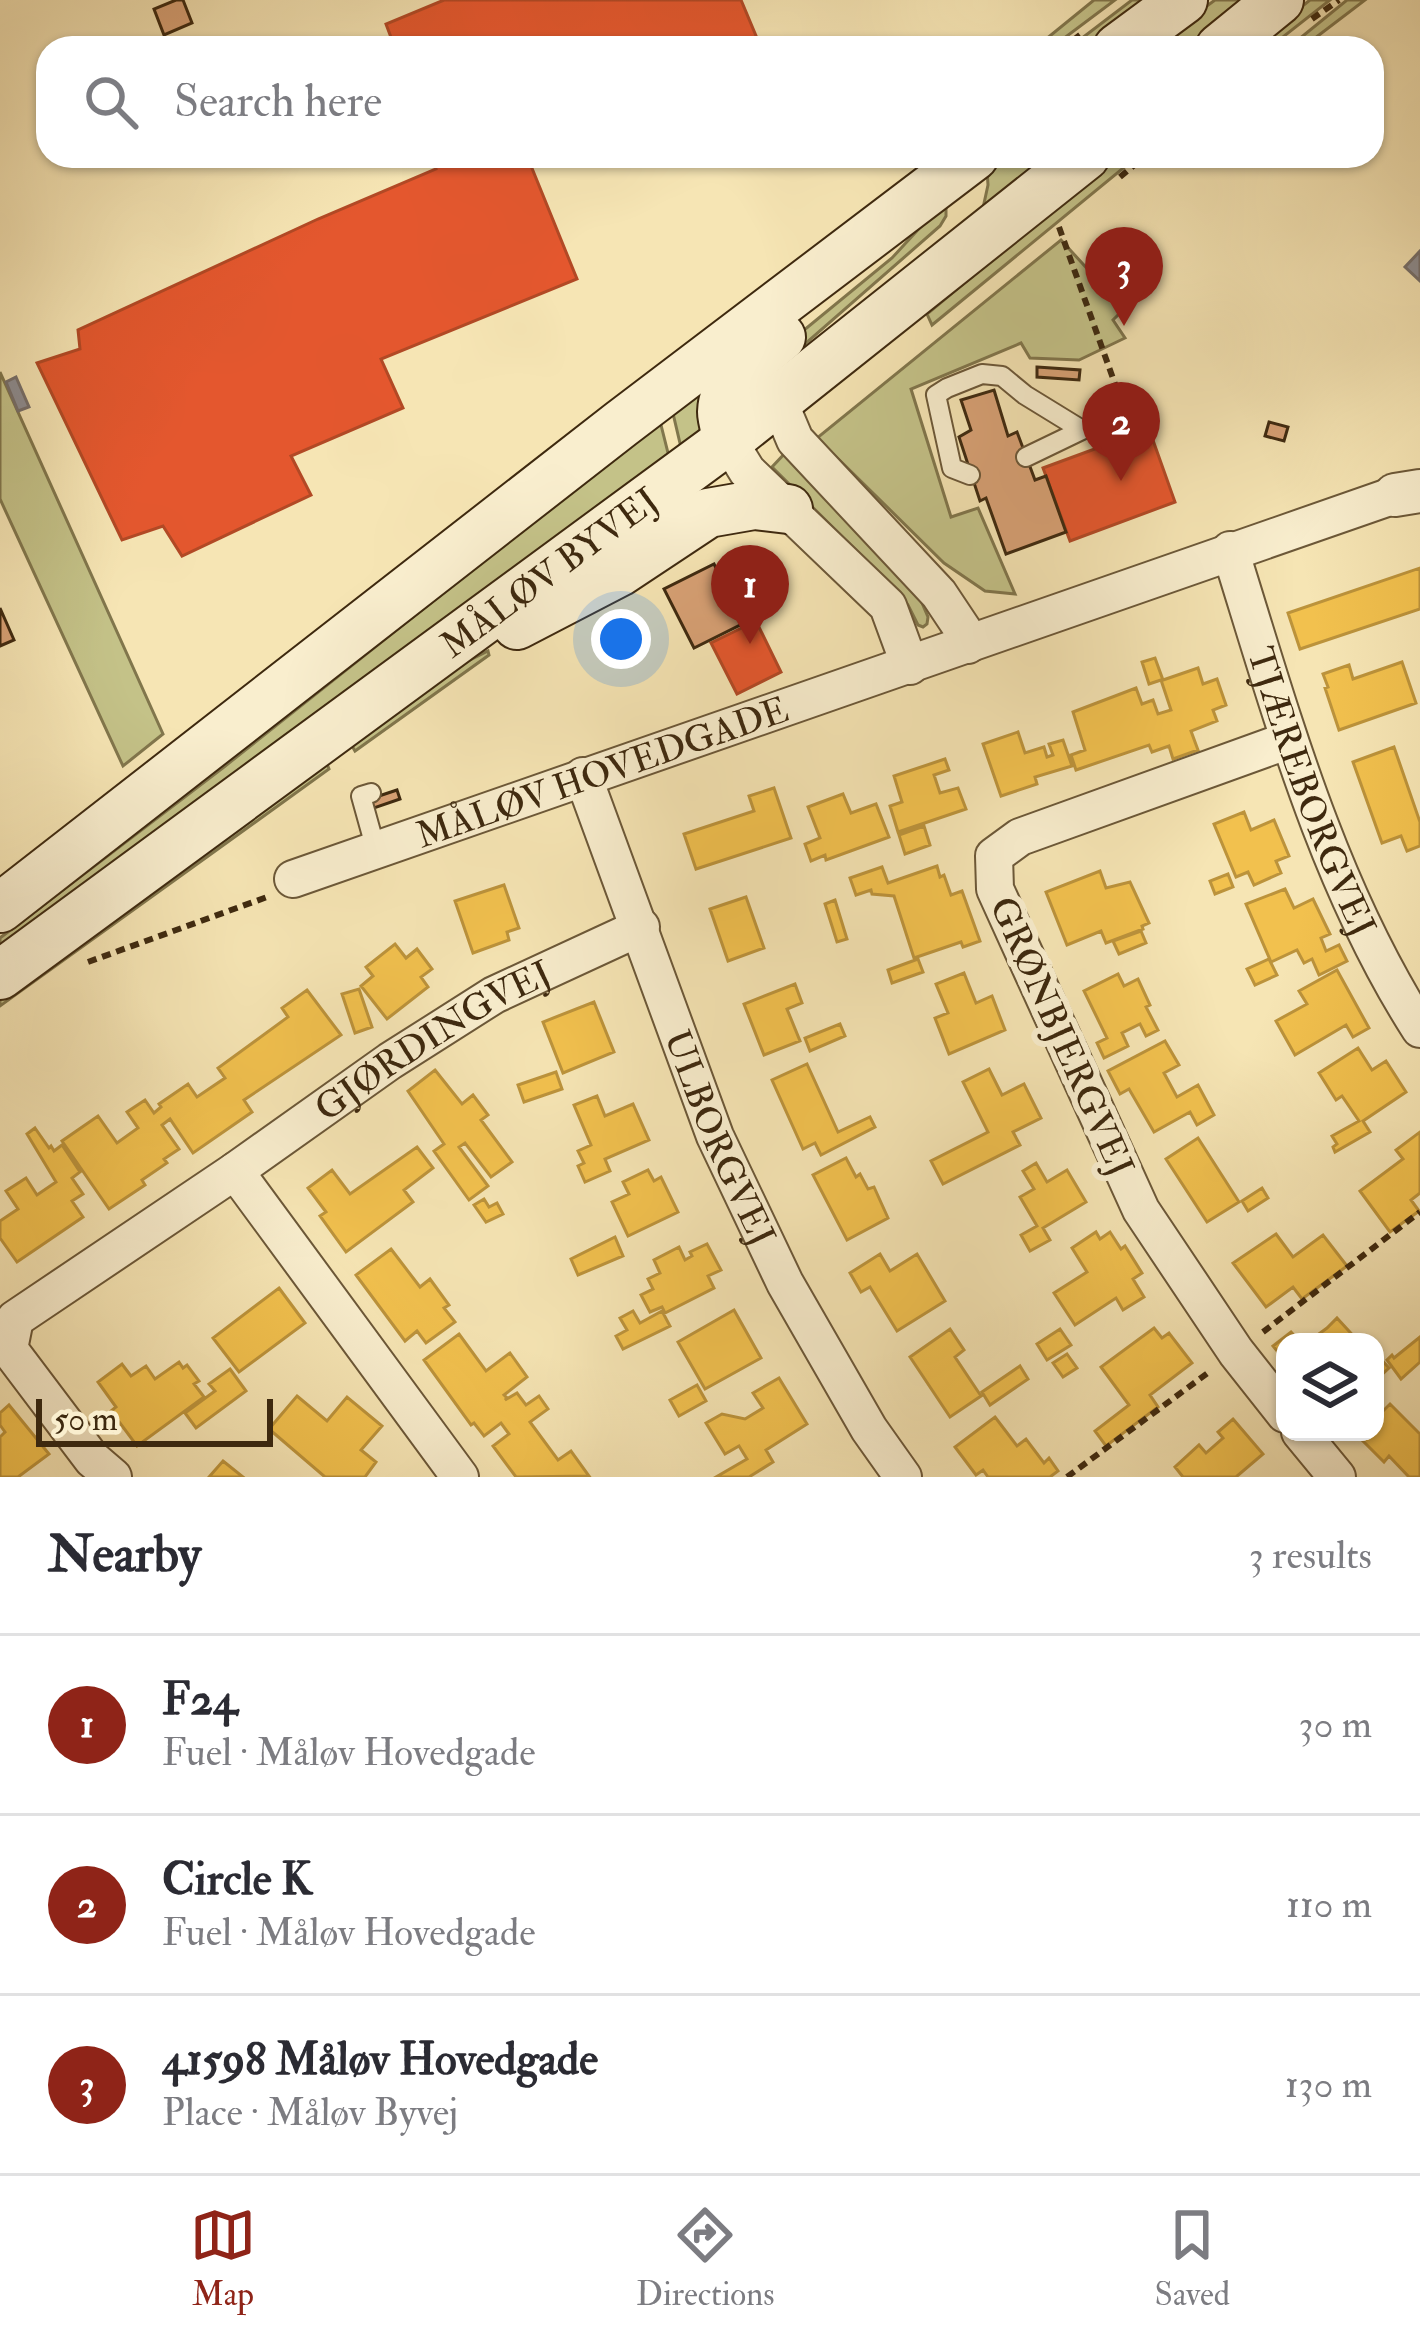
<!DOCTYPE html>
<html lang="en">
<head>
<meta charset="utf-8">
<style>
	:root { --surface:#fff; --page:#f2f2f3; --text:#2b2b33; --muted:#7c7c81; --line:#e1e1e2; --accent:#8f2418 }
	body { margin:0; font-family:"IM FELL Double Pica",serif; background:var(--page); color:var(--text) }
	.controls { position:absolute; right:36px; bottom:36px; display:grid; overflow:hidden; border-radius:24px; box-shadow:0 3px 9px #0004 }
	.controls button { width:108px; height:108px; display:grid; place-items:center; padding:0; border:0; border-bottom:3px solid var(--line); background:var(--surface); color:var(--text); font:60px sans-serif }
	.scale { position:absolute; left:36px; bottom:30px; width:237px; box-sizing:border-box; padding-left:12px; border:6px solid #3e290f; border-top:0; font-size:33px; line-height:42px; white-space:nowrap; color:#3e290f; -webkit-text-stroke:9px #f9eece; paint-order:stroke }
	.you { position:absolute; left:621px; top:639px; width:42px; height:42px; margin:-30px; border:9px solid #fff; border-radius:50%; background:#1a73e8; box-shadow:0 0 0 18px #1a73e833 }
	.badge { display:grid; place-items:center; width:78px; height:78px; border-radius:50%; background:var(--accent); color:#fff; font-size:39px; font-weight:700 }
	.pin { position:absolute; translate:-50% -99px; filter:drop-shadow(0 3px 6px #0008) }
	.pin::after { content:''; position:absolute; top:63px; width:42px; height:36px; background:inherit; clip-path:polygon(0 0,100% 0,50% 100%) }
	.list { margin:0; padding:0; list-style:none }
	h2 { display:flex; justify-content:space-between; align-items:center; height:156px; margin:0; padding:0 48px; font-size:51px }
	h2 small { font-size:39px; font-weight:400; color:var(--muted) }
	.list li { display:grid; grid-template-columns:78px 1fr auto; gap:36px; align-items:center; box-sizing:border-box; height:180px; padding:0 48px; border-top:3px solid var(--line) }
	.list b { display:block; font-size:45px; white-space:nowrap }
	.list p { margin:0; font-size:39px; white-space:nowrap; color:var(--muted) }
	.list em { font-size:39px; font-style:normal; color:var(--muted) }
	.icon { flex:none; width:66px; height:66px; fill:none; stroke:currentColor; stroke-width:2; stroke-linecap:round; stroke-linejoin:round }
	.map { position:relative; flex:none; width:1420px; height:1477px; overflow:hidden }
	.search { position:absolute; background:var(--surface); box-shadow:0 3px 9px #0004; left:36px; right:36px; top:36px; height:132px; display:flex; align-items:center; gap:30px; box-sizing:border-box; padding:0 42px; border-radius:36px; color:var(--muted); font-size:45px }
	.sheet { height:696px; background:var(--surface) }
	nav { display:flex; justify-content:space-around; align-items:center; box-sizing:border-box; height:168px; border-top:3px solid var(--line); background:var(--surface); font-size:33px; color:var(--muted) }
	nav a { display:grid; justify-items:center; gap:6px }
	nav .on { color:var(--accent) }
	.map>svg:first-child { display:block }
</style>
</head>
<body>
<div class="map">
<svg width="1420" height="1477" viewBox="0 0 1420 1477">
	<rect width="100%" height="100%" fill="#f6e5b4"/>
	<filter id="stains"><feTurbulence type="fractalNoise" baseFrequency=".00167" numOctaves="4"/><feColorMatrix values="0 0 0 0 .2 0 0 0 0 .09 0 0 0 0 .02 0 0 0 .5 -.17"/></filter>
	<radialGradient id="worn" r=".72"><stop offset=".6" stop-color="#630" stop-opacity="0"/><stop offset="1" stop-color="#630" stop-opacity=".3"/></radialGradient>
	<!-- green -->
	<path fill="#c4c288" stroke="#81764c" stroke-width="3" d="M 1094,0 L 1115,0 L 1051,48 L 1035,48 Z
		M 1132,0 L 1150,0 L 1085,48 L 1069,48 Z
		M 1215,0 L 1249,0 L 1188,48 L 1150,48 Z
		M 1310,0 L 1330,0 L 1269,48 L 1250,48 Z
		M 1347,0 L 1365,0 L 1302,48 L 1288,48 Z
		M 1007,156 L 1053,156 L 983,208 L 988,185 L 987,170 Z
		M 1117,156 L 1138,156 L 932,325 L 927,314 Z
		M 946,207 L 946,216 L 940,226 L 797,351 L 781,349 L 892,258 L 938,208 Z
		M 1061,240 L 1124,309 L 1113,320 L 1125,338 L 1079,360 L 1030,358 L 1021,343 L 911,389 L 951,517 L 978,508 L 1015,594 L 985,591 L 944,563 L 817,438 Z
		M 729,364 L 705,440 L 683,456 L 672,409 Z
		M 0,372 L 163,734 L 123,766 L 0,499 Z
		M 660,421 L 671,465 L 0,952 L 0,938 L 224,767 Z
		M 788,450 L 913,582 L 928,617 L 927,624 L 923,627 L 918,625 L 908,605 L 897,591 L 772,467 Z
		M 488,651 L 489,655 L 355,751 L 348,739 L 436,677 Z
		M 324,756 L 329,769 L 0,1006 L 0,996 Z"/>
	<!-- homes -->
	<path fill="#f2c14e" stroke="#bc933b" stroke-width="3" d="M 1420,568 L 1420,609 L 1300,649 L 1288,613 Z
		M 1155,658 L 1163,680 L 1198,668 L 1203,684 L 1217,679 L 1226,705 L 1213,710 L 1217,721 L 1191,731 L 1198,750 L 1173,759 L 1169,746 L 1152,752 L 1149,745 L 1076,770 L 1071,755 L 1085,750 L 1073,712 L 1136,688 L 1142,704 L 1153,700 L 1158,714 L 1171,710 L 1161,680 L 1149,684 L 1142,662 Z
		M 1402,662 L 1416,703 L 1339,730 L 1325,688 L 1328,687 L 1323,674 L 1349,665 L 1353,679 Z
		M 1018,732 L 1025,753 L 1044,747 L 1047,757 L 1053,755 L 1049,744 L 1063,740 L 1072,766 L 1035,777 L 1037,784 L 1001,796 L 983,744 Z
		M 1394,747 L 1420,822 L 1420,846 L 1407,851 L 1401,836 L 1382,843 L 1353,762 Z
		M 945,759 L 949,770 L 934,775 L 940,793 L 958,788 L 966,809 L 898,832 L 890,806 L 902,802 L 894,776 Z
		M 774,788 L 791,838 L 696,869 L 684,834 L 754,811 L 749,796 Z
		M 843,794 L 851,813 L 876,804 L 889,837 L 826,860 L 825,855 L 811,861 L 805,844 L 820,838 L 808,807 Z
		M 1244,812 L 1251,830 L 1274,820 L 1289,856 L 1276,861 L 1281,873 L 1254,885 L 1248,872 L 1236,877 L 1214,824 Z
		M 924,826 L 930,845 L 905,854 L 899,835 Z
		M 937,866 L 940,877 L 944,875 L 951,895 L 962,891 L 980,941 L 963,947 L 961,942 L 914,958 L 894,896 L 872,894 L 871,890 L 856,895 L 850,878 L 882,867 L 888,883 Z
		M 1100,871 L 1106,888 L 1130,882 L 1149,923 L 1142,926 L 1143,929 L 1106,943 L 1101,931 L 1067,945 L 1046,892 Z
		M 1228,874 L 1233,887 L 1215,894 L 1210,881 Z
		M 504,885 L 519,928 L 507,932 L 509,940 L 473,953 L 455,901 Z
		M 1285,889 L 1294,908 L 1313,899 L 1330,934 L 1321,938 L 1326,951 L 1339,945 L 1347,961 L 1319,975 L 1312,959 L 1304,963 L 1297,950 L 1271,962 L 1246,904 Z
		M 746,897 L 764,948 L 728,961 L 710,909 Z
		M 835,900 L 847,939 L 837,942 L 825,904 Z
		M 1141,931 L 1146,943 L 1119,954 L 1113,941 Z
		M 395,944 L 406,958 L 417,949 L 432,969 L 421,977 L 428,987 L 387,1019 L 361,986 L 373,976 L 366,967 Z
		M 918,959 L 923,972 L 892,983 L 888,970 Z
		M 1269,959 L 1277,975 L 1255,985 L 1247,969 Z
		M 1337,970 L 1369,1028 L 1353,1037 L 1346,1025 L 1295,1055 L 1276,1021 L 1307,1004 L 1299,991 Z
		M 964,973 L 976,1003 L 992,996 L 1005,1030 L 949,1054 L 935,1018 L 948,1013 L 936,984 Z
		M 1118,974 L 1124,986 L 1138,979 L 1150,1005 L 1146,1007 L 1158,1030 L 1146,1036 L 1140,1024 L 1122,1033 L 1128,1046 L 1104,1058 L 1097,1043 L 1107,1038 L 1084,991 Z
		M 795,984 L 802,1003 L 787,1009 L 800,1041 L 764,1055 L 744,1004 Z
		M 359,989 L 372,1027 L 355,1033 L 342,994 Z
		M 307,990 L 341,1035 L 244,1100 L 252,1112 L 193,1153 L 170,1119 L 162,1125 L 179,1149 L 164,1159 L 167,1163 L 142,1180 L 145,1185 L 109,1209 L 62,1141 L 98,1116 L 117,1143 L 138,1128 L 127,1112 L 145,1100 L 154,1113 L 161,1107 L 159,1104 L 188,1084 L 197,1097 L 225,1078 L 218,1068 L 288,1017 L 282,1008 Z
		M 594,1002 L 614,1052 L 563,1073 L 543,1022 Z
		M 840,1024 L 845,1036 L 810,1051 L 805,1038 Z
		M 1165,1041 L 1179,1065 L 1164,1073 L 1177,1097 L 1198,1085 L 1214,1115 L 1197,1125 L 1190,1112 L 1154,1132 L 1129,1089 L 1120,1094 L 1108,1071 Z
		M 1358,1048 L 1372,1070 L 1386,1061 L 1406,1092 L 1363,1121 L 1370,1132 L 1335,1152 L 1333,1147 L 1337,1144 L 1332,1136 L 1359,1121 L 1342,1096 L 1336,1100 L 1319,1073 Z
		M 807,1064 L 838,1132 L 870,1117 L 875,1127 L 821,1155 L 815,1143 L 803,1149 L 772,1080 Z
		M 989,1069 L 1002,1095 L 1024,1084 L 1041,1118 L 1013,1132 L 1020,1145 L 943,1184 L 931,1161 L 988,1132 L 963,1082 Z
		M 435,1070 L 462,1104 L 473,1095 L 488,1115 L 481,1120 L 512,1162 L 491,1177 L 465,1143 L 459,1147 L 488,1186 L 469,1200 L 434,1151 L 444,1144 L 408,1091 Z
		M 556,1072 L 562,1089 L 524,1102 L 518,1085 Z
		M 597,1096 L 605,1116 L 633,1104 L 649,1140 L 605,1159 L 610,1171 L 585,1182 L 578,1166 L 584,1163 L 578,1151 L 591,1145 L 574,1105 Z
		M 35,1128 L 49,1148 L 51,1146 L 54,1151 L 62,1145 L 80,1172 L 72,1178 L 83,1194 L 72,1201 L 83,1217 L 17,1262 L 0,1238 L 0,1221 L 18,1209 L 6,1191 L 26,1178 L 37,1195 L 56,1182 L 27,1134 Z
		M 1420,1132 L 1420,1193 L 1411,1200 L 1419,1211 L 1390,1232 L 1360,1191 L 1403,1159 L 1396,1150 Z
		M 1198,1138 L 1239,1202 L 1207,1222 L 1166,1159 Z
		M 417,1147 L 433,1168 L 404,1190 L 413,1202 L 346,1252 L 320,1216 L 326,1212 L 308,1188 L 332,1170 L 350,1194 Z
		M 846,1158 L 856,1177 L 860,1174 L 868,1189 L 874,1187 L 888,1218 L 847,1240 L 813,1175 Z
		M 1036,1163 L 1047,1182 L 1067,1170 L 1086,1202 L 1043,1228 L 1050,1240 L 1030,1251 L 1021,1235 L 1037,1226 L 1020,1197 L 1034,1189 L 1023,1171 Z
		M 648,1170 L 654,1181 L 661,1177 L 678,1212 L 628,1236 L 612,1202 L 629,1194 L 623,1182 Z
		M 1262,1188 L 1268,1198 L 1248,1211 L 1242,1201 Z
		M 484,1199 L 489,1207 L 497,1203 L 503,1214 L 486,1222 L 474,1205 Z
		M 1096,1232 L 1100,1239 L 1110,1232 L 1121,1249 L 1125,1246 L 1142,1273 L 1133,1279 L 1144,1297 L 1123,1310 L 1116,1298 L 1075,1325 L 1054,1293 L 1087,1272 L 1072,1248 Z
		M 1276,1234 L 1293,1257 L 1323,1235 L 1347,1266 L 1302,1299 L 1293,1287 L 1266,1307 L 1233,1263 Z
		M 615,1237 L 623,1256 L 578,1275 L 571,1259 Z
		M 707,1244 L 721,1270 L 708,1276 L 714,1288 L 665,1313 L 662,1307 L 650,1312 L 641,1295 L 653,1289 L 648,1279 L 660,1273 L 654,1260 L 679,1247 L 685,1260 L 692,1256 L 690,1252 Z
		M 391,1249 L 420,1287 L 430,1279 L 449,1305 L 444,1308 L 455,1322 L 426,1343 L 417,1331 L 405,1341 L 356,1275 Z
		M 880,1254 L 890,1271 L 917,1254 L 945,1301 L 897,1331 L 870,1287 L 861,1292 L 850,1273 Z
		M 279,1288 L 305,1323 L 239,1372 L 213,1338 Z
		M 734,1310 L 761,1358 L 705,1389 L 678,1342 Z
		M 633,1311 L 640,1323 L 662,1311 L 670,1326 L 623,1349 L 616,1336 L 627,1330 L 620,1318 Z
		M 1337,1318 L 1359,1342 L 1308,1342 L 1327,1328 Z
		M 1154,1328 L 1162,1338 L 1169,1333 L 1192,1363 L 1150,1395 L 1158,1407 L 1106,1446 L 1095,1431 L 1129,1405 L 1101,1367 Z
		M 950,1329 L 964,1350 L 955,1357 L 981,1396 L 950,1417 L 910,1357 Z
		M 1060,1329 L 1071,1345 L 1047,1360 L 1037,1344 Z
		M 1291,1332 L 1300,1342 L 1285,1342 L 1285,1354 L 1282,1357 L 1273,1346 Z
		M 459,1334 L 486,1371 L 510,1353 L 527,1377 L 504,1395 L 507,1398 L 505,1400 L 517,1393 L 526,1405 L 539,1396 L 548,1409 L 530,1422 L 558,1460 L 571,1451 L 589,1476 L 516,1477 L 493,1446 L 509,1434 L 501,1423 L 484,1436 L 474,1423 L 471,1425 L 424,1360 Z
		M 1420,1337 L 1420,1362 L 1401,1379 L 1387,1360 L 1392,1355 L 1394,1358 Z
		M 1375,1353 L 1389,1368 L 1375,1381 Z
		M 1067,1354 L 1077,1368 L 1063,1377 L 1053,1363 Z
		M 179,1362 L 183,1368 L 187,1365 L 199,1381 L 194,1384 L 204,1397 L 137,1446 L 111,1411 L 116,1407 L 98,1382 L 122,1364 L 131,1376 L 146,1366 L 155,1379 Z
		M 1020,1366 L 1028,1379 L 990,1405 L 982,1392 Z
		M 230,1369 L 246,1391 L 196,1428 L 185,1413 L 215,1391 L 209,1384 Z
		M 779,1378 L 807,1424 L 766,1450 L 773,1462 L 749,1477 L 716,1477 L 747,1459 L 739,1446 L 725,1454 L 706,1423 L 722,1414 L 745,1419 L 763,1408 L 753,1393 Z
		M 697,1385 L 706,1401 L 679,1416 L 670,1400 Z
		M 297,1396 L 327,1421 L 347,1397 L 382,1426 L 361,1450 L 376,1462 L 365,1477 L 325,1477 L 269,1429 Z
		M 1390,1404 L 1420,1434 L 1420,1477 L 1409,1477 L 1389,1456 L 1384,1462 L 1358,1436 L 1362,1432 L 1375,1432 L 1375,1419 Z
		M 9,1405 L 49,1454 L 18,1477 L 0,1477 L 0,1437 L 5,1432 L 0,1425 L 0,1413 Z
		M 995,1417 L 1017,1446 L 1026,1439 L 1044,1463 L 1049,1458 L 1058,1471 L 1050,1477 L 988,1477 L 983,1470 L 976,1475 L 955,1447 Z
		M 1233,1419 L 1263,1454 L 1236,1477 L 1183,1477 L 1175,1467 L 1199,1445 L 1206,1453 L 1223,1438 L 1218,1432 Z
		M 223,1461 L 243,1477 L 209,1477 Z"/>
	<!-- shops -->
	<path fill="#e4572e" stroke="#b24925" stroke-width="3" d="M 444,0 L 741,0 L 759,43 L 746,48 L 395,48 L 386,24 Z
		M 432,156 L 527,156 L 577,279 L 381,359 L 403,408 L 291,456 L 311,495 L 182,556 L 163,526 L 122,540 L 37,363 L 80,349 L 78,330 L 318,219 L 436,169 Z
		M 1149,429 L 1175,502 L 1070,541 L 1043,468 Z
		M 756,621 L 781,672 L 737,694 L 711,643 Z"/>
	<!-- industry -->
	<path fill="#8d8d92" stroke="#756f6b" stroke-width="3" d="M 1420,251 L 1420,281 L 1405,267 Z
		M 16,377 L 29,407 L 18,411 L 6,382 Z"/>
	<!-- building -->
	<path fill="#d8a175" stroke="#3e290f" stroke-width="3" d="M 176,0 L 183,0 L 192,23 L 164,35 L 154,9 Z
		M 1037,367 L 1080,370 L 1079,380 L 1037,377 Z
		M 994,390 L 1008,436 L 1017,432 L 1035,480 L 1046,476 L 1066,532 L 1006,554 L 986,498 L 980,501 L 959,437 L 971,430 L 961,400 Z
		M 1269,422 L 1288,427 L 1284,441 L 1265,436 Z
		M 714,564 L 744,623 L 694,648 L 664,589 Z
		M 0,608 L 14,640 L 0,646 Z
		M 397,790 L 400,799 L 374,808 L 370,799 Z"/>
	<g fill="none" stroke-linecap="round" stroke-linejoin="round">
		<!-- service casing -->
		<g stroke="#6c5838" stroke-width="22">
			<path id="service" d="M 970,475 L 952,468 L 936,395 L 947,388 L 982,374 L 1002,376 L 1025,395 L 1082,430 L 1026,457
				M 371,793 L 361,796 L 376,850"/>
		</g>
		<!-- minor casing -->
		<g stroke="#6c5838" stroke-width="40">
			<g id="minor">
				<path d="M 779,402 L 795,440 L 939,594 L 963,630 L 968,645"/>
				<path d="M 728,440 L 747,471 L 888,606 L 910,666"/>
				<path id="s1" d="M 1230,550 C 1281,713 1327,884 1420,1029"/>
				<path id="s2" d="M 583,776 L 715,1136 L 785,1283 L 869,1429 L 903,1477"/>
				<path id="s3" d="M 293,879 L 1395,495"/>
				<path d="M 235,1171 L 460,1477"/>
				<path d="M 1285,1414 L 1236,1352 L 1141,1210 L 995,889 L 994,856 L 1020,837 L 1289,740"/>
				<path d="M 1300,1432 L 1337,1477"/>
				<path id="s4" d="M 113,1477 L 92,1459 L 9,1349 L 15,1319 L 235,1171 L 390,1061 L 494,995 L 641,927"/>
			</g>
		</g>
		<!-- tertiary casing -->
		<g stroke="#6c5838" stroke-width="46">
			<path id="tertiary" d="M 1395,495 L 1420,491"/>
		</g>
		<!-- secondary casing -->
		<g stroke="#3e290f" stroke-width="52">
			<g id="secondary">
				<path d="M 1118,48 L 1183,0"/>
				<path d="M 1220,48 L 1279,0"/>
				<path d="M 728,440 C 726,431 722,420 722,412 C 723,378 758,357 781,337"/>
				<path d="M 517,625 L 619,572 L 708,513 L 754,505 L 788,509"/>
				<path d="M 0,908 L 621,424 L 974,156"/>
				<path id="s5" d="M 0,975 L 728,440 L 1085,156"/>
			</g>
		</g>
		<!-- path -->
		<path stroke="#3e290f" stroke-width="6" stroke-dasharray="9 6" stroke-linecap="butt" d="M 1312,19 L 1339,0
			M 1063,48 L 1080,35
			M 1120,177 L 1145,156
			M 1059,227 L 1125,412
			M 88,962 L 267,897
			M 1263,1332 L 1420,1212
			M 1067,1477 L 1209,1372"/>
		<!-- service -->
		<use href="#service" stroke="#f9eece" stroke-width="18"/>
		<!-- minor -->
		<use href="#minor" stroke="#f9eece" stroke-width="36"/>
		<!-- tertiary -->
		<use href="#tertiary" stroke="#f9eece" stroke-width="42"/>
		<!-- secondary -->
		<use href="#secondary" stroke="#f9eece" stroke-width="48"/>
	</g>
	<g text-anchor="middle" stroke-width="12" stroke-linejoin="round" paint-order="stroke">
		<!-- street labels -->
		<g font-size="36" fill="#3e290f" stroke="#f9eece">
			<text dy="13" stroke="none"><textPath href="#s5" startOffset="681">MÅLØV BYVEJ</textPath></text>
			<text dy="13" stroke="none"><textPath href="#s3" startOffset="327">MÅLØV HOVEDGADE</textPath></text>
			<text dy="13" stroke="none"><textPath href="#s1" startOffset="255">TJÆREBORGVEJ</textPath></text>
			<text transform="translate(1063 1036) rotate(66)" y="13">GRØNBJERGVEJ</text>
			<text dy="13" stroke="none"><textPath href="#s4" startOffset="699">GJØRDINGVEJ</textPath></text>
			<text dy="13" stroke="none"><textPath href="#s2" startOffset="387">ULBORGVEJ</textPath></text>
		</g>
	</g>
	<rect width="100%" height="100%" filter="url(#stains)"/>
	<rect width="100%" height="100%" fill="url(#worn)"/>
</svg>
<div class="controls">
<button><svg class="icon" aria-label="layers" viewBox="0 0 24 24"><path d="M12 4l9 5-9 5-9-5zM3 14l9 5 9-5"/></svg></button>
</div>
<div class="scale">50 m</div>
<div class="you"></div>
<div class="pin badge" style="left:750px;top:644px">1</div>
<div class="pin badge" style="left:1121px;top:481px">2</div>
<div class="pin badge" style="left:1124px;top:326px">3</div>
<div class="search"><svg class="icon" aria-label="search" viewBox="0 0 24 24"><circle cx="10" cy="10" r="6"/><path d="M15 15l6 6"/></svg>Search here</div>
</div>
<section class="sheet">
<h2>Nearby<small>3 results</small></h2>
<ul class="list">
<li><span class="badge">1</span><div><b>F24</b><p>Fuel · Måløv Hovedgade</p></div><em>30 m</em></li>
<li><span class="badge">2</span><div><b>Circle K</b><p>Fuel · Måløv Hovedgade</p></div><em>110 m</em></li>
<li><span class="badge">3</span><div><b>41598 Måløv Hovedgade</b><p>Place · Måløv Byvej</p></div><em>130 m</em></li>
</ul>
</section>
<nav>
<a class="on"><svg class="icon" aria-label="map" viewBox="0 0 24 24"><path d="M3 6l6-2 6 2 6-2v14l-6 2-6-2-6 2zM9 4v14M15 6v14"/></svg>Map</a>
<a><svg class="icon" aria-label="directions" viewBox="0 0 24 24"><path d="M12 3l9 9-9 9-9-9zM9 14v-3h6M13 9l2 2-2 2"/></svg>Directions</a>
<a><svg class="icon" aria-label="saved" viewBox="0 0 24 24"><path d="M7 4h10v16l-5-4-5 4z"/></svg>Saved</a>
</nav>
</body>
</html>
